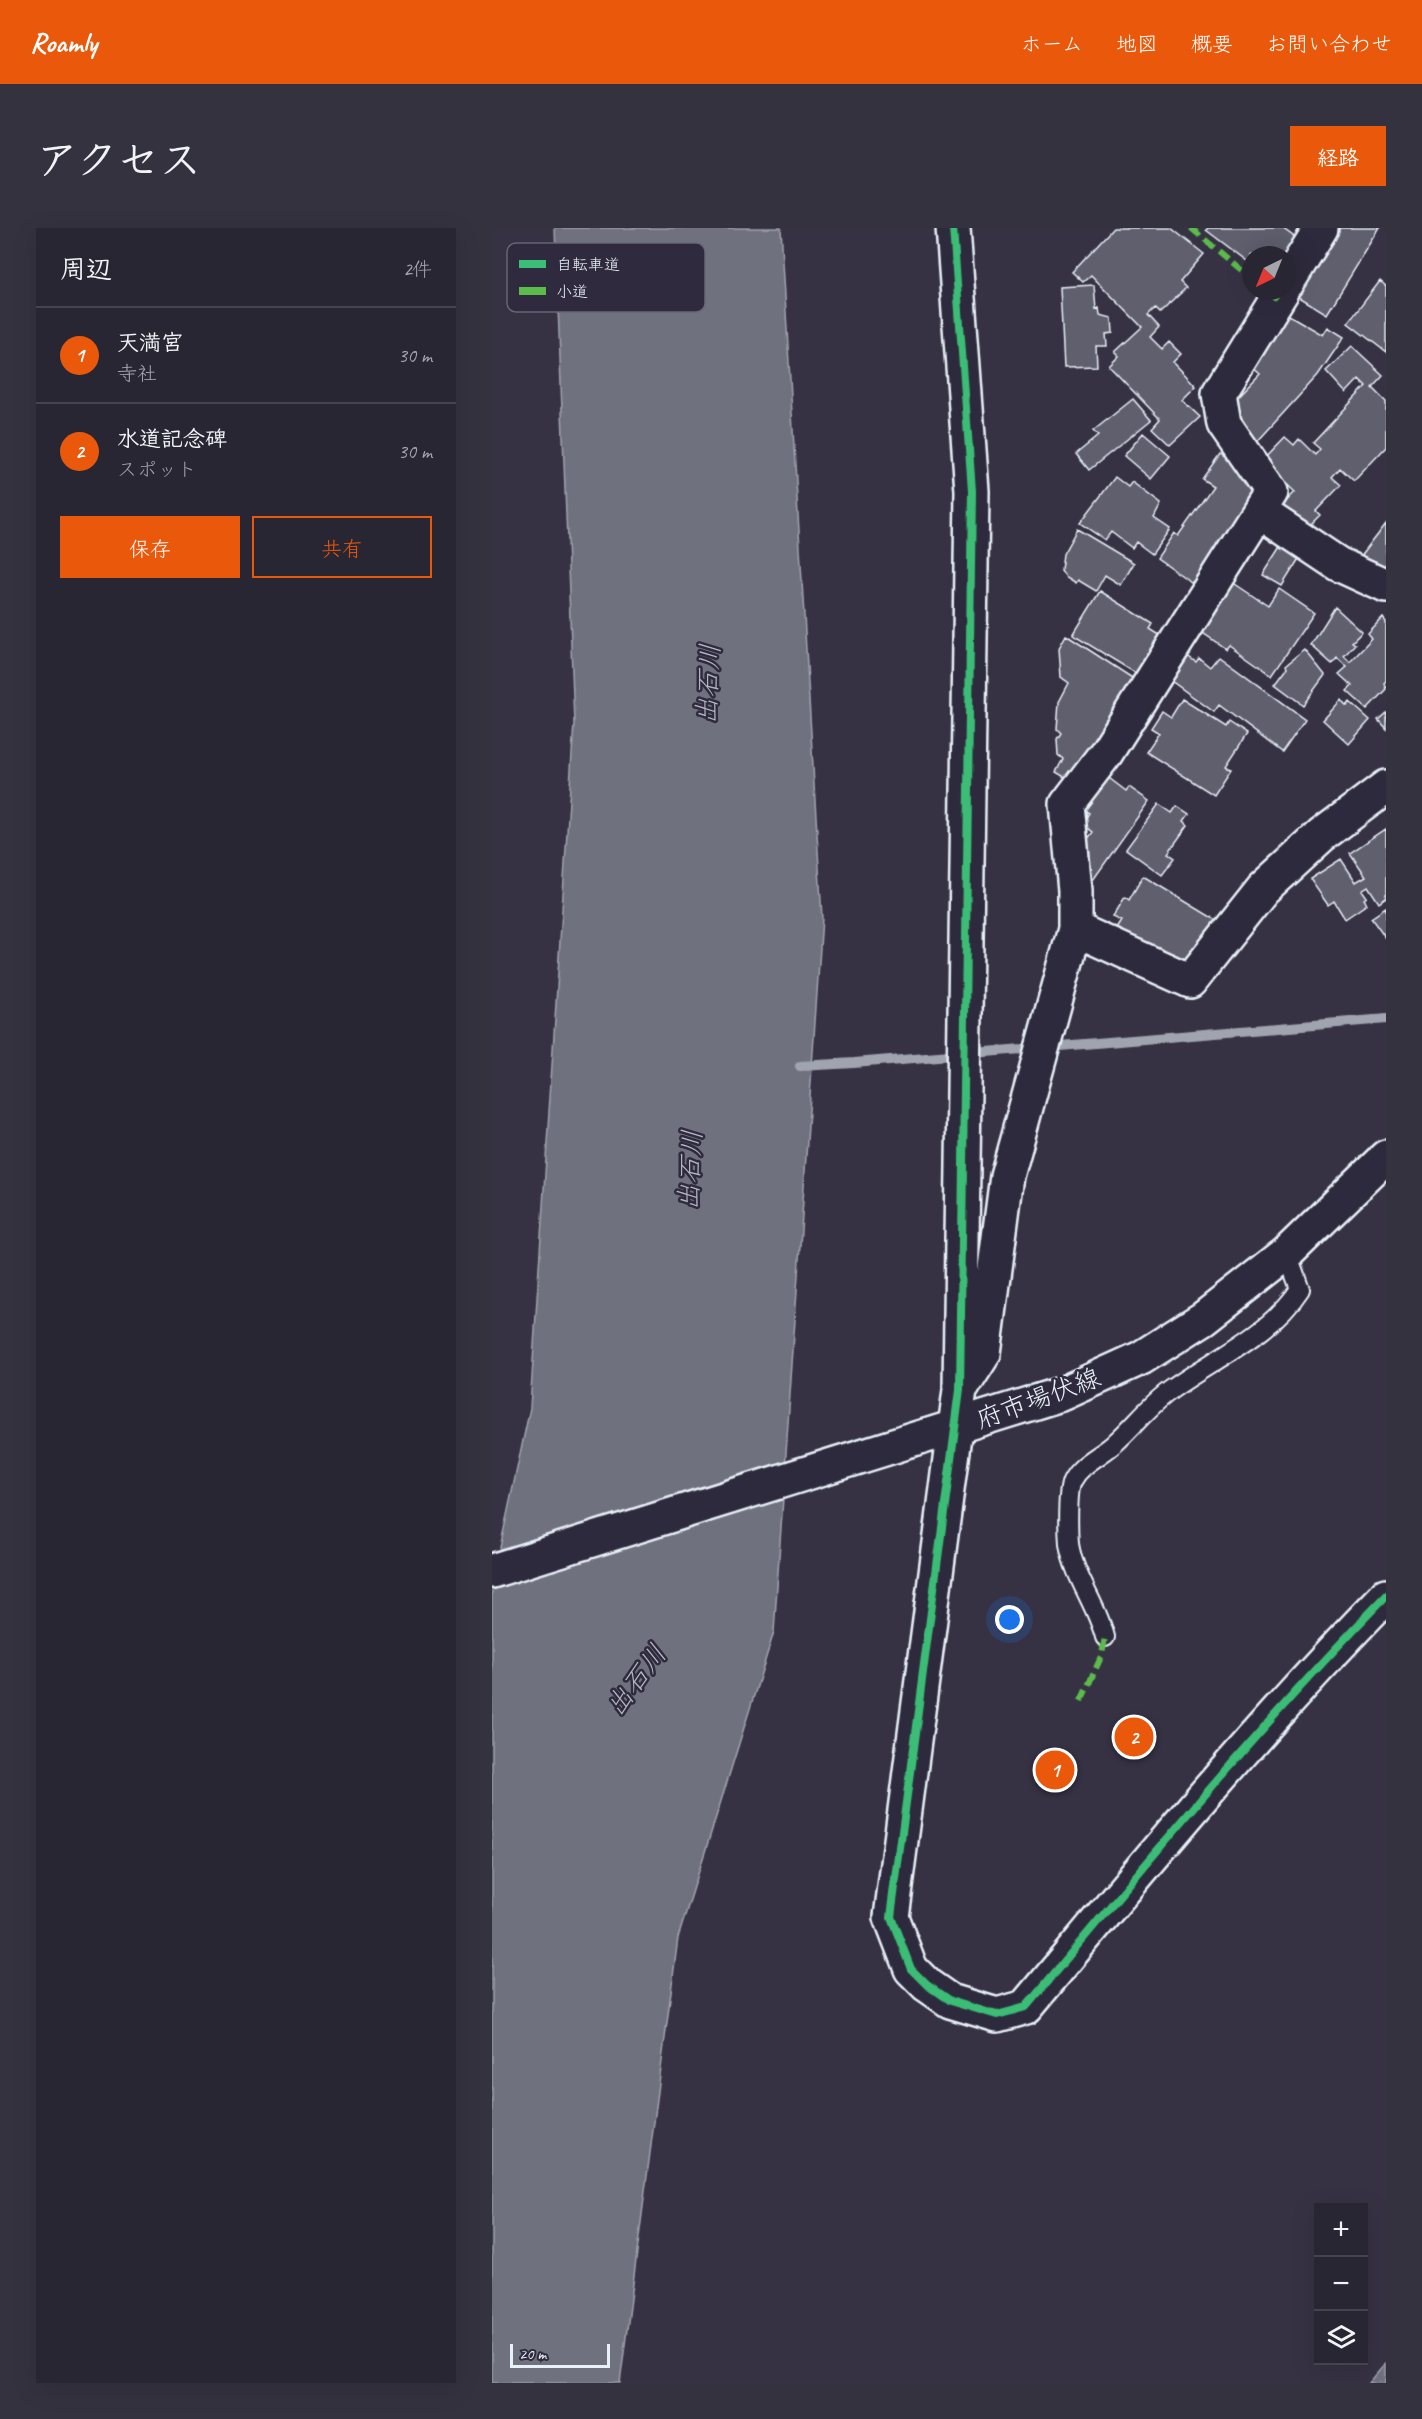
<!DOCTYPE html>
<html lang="ja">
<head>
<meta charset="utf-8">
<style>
	:root { --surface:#282633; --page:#34323f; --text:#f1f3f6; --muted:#a5a5ac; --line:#44434e; --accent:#ea580c }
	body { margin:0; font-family:Caveat,"Klee One",sans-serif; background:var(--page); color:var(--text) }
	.controls { position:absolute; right:18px; bottom:18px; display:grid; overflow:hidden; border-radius:0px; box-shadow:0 6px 24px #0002 }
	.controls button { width:54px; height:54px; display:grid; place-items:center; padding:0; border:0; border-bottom:2px solid var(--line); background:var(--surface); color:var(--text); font:30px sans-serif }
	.compass { position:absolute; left:750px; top:18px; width:54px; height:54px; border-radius:50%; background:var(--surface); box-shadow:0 6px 24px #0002; rotate:223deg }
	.scale { position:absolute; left:18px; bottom:15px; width:100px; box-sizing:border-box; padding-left:6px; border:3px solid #e8f1f8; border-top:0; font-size:16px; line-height:21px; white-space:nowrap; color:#e8f1f8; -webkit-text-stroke:4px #2f2a3d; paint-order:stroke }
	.you { position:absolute; left:518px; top:1392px; width:21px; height:21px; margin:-15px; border:4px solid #fff; border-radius:50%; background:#1a73e8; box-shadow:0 0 0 9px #1a73e833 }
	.badge { display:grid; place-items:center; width:39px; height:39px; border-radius:50%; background:var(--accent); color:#fff; font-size:20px; font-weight:700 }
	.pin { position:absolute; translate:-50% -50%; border:3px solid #fff; box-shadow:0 2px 6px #0006 }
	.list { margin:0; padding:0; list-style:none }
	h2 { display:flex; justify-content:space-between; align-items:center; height:78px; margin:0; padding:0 24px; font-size:26px }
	h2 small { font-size:20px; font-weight:400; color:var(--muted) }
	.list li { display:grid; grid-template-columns:39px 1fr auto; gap:18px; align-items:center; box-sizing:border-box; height:96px; padding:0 24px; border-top:2px solid var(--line) }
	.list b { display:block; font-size:22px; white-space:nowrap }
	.list p { margin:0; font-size:20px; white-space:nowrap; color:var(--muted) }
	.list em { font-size:20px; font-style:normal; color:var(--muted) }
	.actions { display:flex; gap:12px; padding:18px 24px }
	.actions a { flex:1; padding:14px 0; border:2px solid var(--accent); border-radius:0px; text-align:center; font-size:21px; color:var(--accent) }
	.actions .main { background:var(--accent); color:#fff }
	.icon { flex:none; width:33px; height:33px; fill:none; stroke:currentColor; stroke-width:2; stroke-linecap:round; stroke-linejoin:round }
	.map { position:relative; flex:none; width:894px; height:2155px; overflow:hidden; border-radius:0px }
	header { display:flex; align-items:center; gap:36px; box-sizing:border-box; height:84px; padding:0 30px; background:var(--accent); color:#fff }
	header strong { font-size:28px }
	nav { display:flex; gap:33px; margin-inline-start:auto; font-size:21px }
	.intro { display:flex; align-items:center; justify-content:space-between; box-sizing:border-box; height:144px; padding:0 36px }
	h1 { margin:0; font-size:42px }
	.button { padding:15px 27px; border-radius:0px; background:var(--accent); color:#fff; font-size:21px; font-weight:700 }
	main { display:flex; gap:36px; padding:0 36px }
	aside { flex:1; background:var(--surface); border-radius:0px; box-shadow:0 6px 24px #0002 }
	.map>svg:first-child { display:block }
</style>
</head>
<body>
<header>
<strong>Roamly</strong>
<nav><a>ホーム</a><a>地図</a><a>概要</a><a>お問い合わせ</a></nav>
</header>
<div class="intro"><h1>アクセス</h1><a class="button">経路</a></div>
<main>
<aside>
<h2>周辺<small>2件</small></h2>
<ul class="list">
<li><span class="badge">1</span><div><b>天満宮</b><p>寺社</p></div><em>30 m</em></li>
<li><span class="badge">2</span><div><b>水道記念碑</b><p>スポット</p></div><em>30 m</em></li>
</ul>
<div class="actions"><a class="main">保存</a><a>共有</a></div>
</aside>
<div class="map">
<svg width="894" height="2155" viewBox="0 0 894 2155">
	<rect width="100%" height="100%" fill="#363244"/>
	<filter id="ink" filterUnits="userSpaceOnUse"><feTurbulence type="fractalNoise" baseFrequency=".0167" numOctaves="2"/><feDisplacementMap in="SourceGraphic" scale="12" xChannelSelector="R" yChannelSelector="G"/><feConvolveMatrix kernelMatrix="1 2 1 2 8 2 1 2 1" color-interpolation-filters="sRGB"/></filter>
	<g filter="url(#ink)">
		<!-- water -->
		<path fill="#70717f" stroke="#a0a4af" stroke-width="1.5" d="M 63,0 L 289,0 L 330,690 L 282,1404 L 186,1710 L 128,2155 L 0,2155 L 0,1357 L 38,1180 L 82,495 Z
			M 894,2135 L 894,2155 L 877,2155 Z"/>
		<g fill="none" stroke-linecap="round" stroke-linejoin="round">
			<!-- stream -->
			<path stroke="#a0a4af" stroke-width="10" d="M 308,838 L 362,835 L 894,791"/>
		</g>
		<!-- building -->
		<path fill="#605e6e" stroke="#e8f1f8" stroke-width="1.5" d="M 621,0 L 679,0 L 712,26 L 688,54 L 694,60 L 668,85 L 663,80 L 656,87 L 667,99 L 658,109 L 670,121 L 677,114 L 689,126 L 681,134 L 704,158 L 690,172 L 708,189 L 678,217 L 660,200 L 668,191 L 617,138 L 627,128 L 623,124 L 650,99 L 599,47 L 591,54 L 580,44 Z
			M 716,0 L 790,0 L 805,11 L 793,27 L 759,27 L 759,36 L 714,2 Z
			M 846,0 L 888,0 L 835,86 L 804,67 Z
			M 888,53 L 894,58 L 894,124 L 856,95 Z
			M 602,57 L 604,81 L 607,80 L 608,87 L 620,90 L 621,105 L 614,106 L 615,118 L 604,118 L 605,138 L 572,139 L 568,59 Z
			M 790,83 L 831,107 L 836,99 L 852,109 L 826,147 L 764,215 L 737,178 L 768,146 L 757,136 Z
			M 860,118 L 891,147 L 880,159 L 894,173 L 894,219 L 862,253 L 848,240 L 840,249 L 849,257 L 824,283 L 828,287 L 813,302 L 789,279 L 803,264 L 770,233 L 793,209 L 802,217 L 807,211 L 823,227 L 828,221 L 821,215 L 874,158 L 867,151 L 854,165 L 834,143 Z
			M 641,171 L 659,192 L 597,242 L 584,226 L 606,208 L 601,203 Z
			M 651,205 L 678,228 L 659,251 L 632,228 Z
			M 728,226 L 756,245 L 767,261 L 706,359 L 665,330 L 682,305 L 686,308 L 721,258 L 710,251 Z
			M 623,249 L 636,259 L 640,254 L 669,276 L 662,290 L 678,301 L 660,326 L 644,314 L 640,320 L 619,304 L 613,312 L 588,295 Z
			M 894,295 L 894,344 L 865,333 Z
			M 585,301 L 642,335 L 629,357 L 613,347 L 604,363 L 586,352 L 584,355 L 573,348 L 569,342 L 571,326 Z
			M 790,317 L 808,329 L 790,358 L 771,347 Z
			M 740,354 L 776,378 L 787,361 L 822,385 L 780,447 L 737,417 L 734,421 L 708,403 Z
			M 608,363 L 661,396 L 658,401 L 674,411 L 650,449 L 581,407 Z
			M 843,379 L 870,404 L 860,414 L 863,416 L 852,428 L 858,434 L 880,411 L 876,406 L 891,390 L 894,394 L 894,453 L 892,455 L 894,461 L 875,481 L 855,463 L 860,458 L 847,446 L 855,439 L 845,430 L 840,436 L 819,417 Z
			M 574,407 L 648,455 L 581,554 L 564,544 L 571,531 L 566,527 L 565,511 L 569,505 L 565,501 L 567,474 L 577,455 L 569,449 L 567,420 Z
			M 813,422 L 833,447 L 811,477 L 783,456 L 795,440 L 794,437 Z
			M 688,423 L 704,434 L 707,430 L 718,439 L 727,428 L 813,491 L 790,524 L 727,477 L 722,484 L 671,447 Z
			M 690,471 L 734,499 L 737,494 L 755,506 L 734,538 L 739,541 L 722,567 L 654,524 L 667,505 L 659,500 L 670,483 L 679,489 Z
			M 849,472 L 855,478 L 858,474 L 878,492 L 857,516 L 831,492 Z
			M 894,484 L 894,500 L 886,491 Z
			M 613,547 L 634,563 L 637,559 L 657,573 L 601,652 L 591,645 L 590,619 L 601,604 L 590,596 L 597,585 L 589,580 Z
			M 667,576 L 680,585 L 685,578 L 697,586 L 692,593 L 696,597 L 676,625 L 683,630 L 670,647 L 634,621 Z
			M 894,601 L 894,670 L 887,675 L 876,658 L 870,662 L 875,669 L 872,671 L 875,676 L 853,691 L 842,673 L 836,677 L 818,651 L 849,631 L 864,654 L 874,648 L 858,625 Z
			M 651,648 L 724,692 L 703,727 L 698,724 L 688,740 L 625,701 L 630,693 L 621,689 L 633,669 L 637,672 Z
			M 894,680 L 894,711 L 879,690 Z"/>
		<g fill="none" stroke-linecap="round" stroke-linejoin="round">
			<!-- lane casing -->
			<g stroke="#e8f1f8" stroke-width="22">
				<path id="lane" d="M 613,1409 C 605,1377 582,1349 577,1316 C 576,1303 575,1264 580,1253 C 589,1235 611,1227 624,1214 C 644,1196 657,1177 680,1161 C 723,1130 779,1106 808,1061 L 795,1025"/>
			</g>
			<!-- street casing -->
			<g stroke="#e8f1f8" stroke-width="38">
				<path id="street" d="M 461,0 L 480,263 L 468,1162 L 399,1689 L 419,1741 L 435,1757 L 458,1773 L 505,1787 L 534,1779 C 651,1639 767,1498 894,1368
					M 795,55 L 829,0
					M 768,284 L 846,336 L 894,358
					M 583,701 L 698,753 L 771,661 L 830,607 L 894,559
					M 469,1161 L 492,1125 L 515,948 L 583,701 L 583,663 L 575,576 L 614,525 L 779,264 L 732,196 L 727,165 L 790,63"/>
			</g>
			<!-- secondary casing -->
			<g stroke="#e8f1f8" stroke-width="38">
				<path id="secondary" d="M 0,1343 L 572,1165 L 649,1130 L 712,1090 L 795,1025 L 894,929"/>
			</g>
			<!-- lane -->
			<use href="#lane" stroke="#2f2a3d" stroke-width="18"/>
			<!-- street -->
			<use href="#street" stroke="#2f2a3d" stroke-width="33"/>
			<!-- secondary -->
			<use href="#secondary" stroke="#2f2a3d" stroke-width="33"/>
			<!-- quiet -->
			<path stroke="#5cbc4b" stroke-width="6" stroke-dasharray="12 6" stroke-linecap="butt" d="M 699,0 L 759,50
				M 775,63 L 785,71
				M 589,1473 L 610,1427 L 613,1409"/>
			<!-- cycleway casing -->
			<g stroke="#2f2a3d" stroke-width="11">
				<path id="cycleway" d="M 461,0 L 480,263 L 468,1162 L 399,1689 L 419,1741 L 435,1757 L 458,1773 L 505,1787 L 534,1779 C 651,1639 767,1498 894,1368"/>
			</g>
			<!-- cycleway -->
			<use href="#cycleway" stroke="#3abd76" stroke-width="8"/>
		</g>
	</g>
	<g text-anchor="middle" stroke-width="5" stroke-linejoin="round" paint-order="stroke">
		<!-- street labels -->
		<g font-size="26" fill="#e8f1f8" stroke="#2f2a3d">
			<text transform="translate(546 1170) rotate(-20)" y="9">府市場伏線</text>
		</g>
		<!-- water labels -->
		<g font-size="27" font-style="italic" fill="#b2b7c2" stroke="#2f2a3d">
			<text transform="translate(216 456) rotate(-87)" y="9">出石川</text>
			<text transform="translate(198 942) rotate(-87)" y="9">出石川</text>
			<text transform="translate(144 1452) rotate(-53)" y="9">出石川</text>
		</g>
	</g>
	<!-- legend -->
	<rect x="15" y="15" width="198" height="69" rx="9" fill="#2f2a3d" stroke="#666675" stroke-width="1.5"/>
	<rect x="27" y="32" width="27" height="8" fill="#3abd76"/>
	<rect x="27" y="59" width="27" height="8" fill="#5cbc4b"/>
	<g font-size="16" fill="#e8f1f8">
		<text x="64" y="42">自転車道</text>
		<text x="64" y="69">小道</text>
	</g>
</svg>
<div class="controls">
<button>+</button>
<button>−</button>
<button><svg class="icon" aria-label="layers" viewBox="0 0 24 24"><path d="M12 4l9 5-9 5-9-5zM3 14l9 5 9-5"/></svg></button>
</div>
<svg class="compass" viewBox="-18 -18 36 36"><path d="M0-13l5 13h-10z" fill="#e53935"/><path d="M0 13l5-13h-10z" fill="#a5a5ac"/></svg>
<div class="scale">20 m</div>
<div class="you"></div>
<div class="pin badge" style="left:563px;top:1542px">1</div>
<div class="pin badge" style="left:642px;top:1509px">2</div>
</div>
</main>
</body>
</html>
